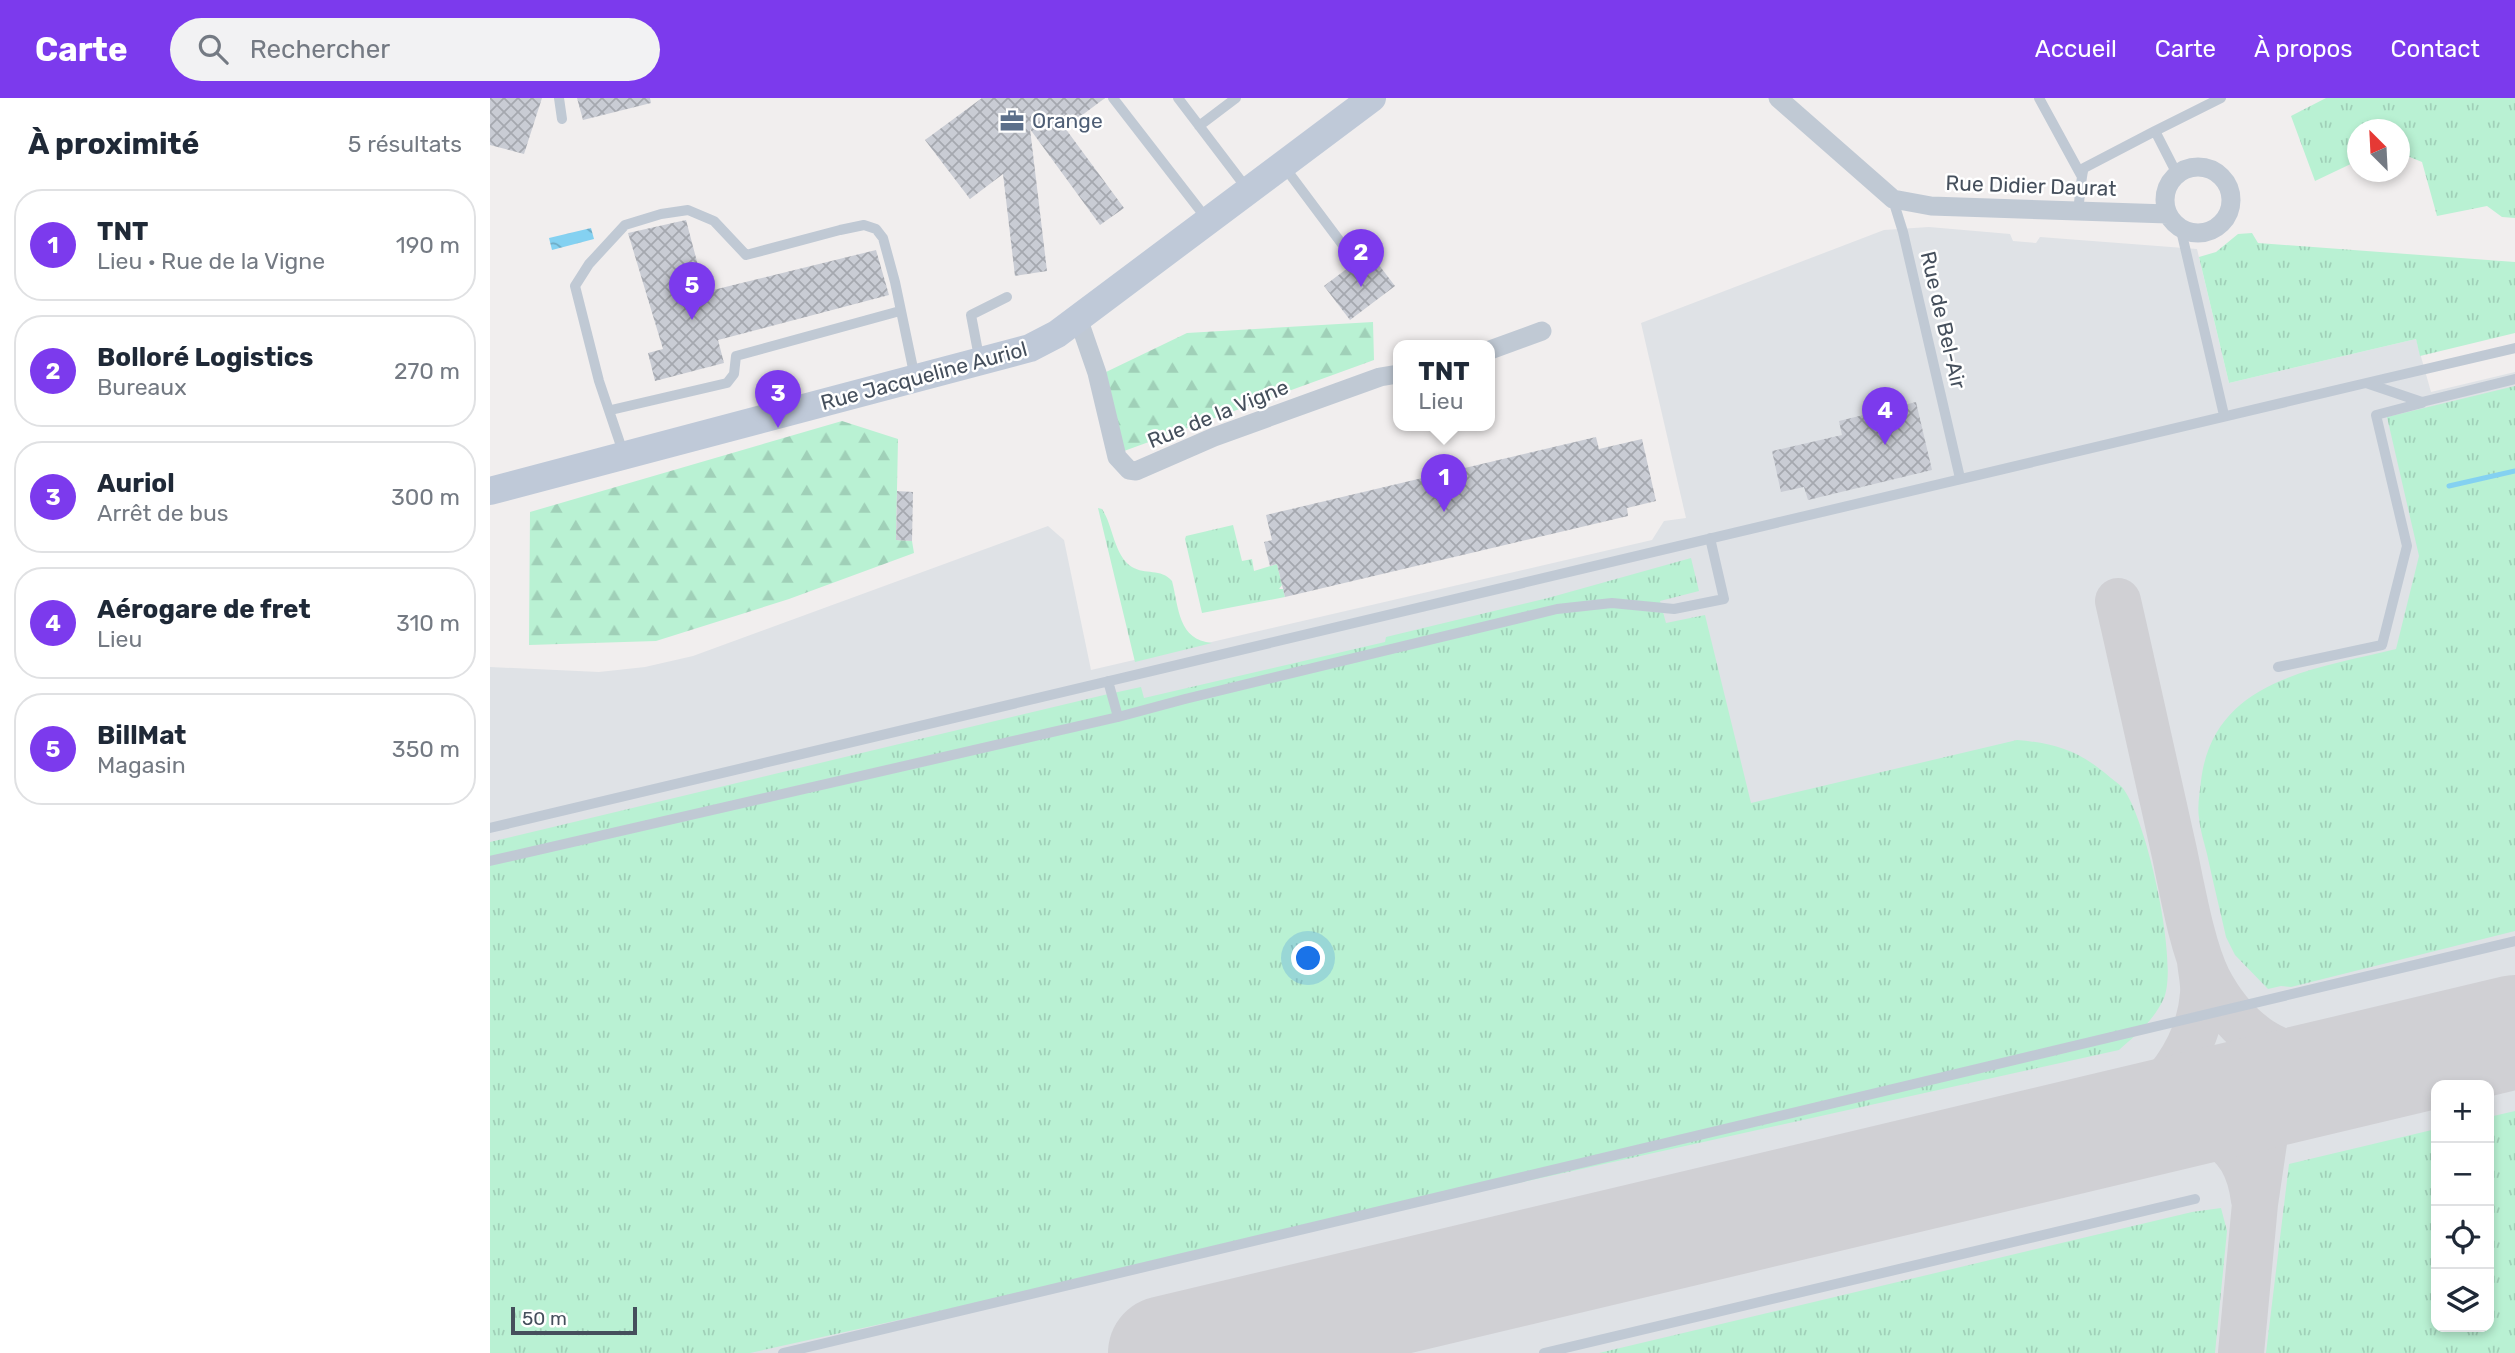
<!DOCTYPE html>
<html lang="fr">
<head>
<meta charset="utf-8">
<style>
	:root { --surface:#fff; --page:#f2f2f3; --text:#1f2937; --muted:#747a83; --line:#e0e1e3; --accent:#7c3aed }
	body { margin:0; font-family:Rubik,sans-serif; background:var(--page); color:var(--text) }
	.controls { position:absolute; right:21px; bottom:21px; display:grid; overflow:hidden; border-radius:14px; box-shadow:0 4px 10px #0003 }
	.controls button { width:63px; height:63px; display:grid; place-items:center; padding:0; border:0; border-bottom:2px solid var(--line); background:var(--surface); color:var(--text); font:35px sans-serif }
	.compass { position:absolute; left:1857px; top:21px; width:63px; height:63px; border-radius:50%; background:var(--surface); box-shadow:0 4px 10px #0003; rotate:336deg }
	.scale { position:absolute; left:21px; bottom:18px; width:126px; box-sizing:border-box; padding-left:7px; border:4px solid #454f5c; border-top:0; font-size:19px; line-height:24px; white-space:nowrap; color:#454f5c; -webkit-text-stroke:5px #fff; paint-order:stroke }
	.you { position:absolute; left:819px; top:861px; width:24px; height:24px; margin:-18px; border:5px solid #fff; border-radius:50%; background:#1a73e8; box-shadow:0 0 0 10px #1a73e833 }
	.badge { display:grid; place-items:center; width:46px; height:46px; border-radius:50%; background:var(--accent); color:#fff; font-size:23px; font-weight:700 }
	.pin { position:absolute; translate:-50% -58px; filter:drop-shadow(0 2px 4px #0008) }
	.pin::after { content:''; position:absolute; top:37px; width:24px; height:21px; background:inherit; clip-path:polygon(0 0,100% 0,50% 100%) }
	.popup { position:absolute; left:903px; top:242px; width:102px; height:91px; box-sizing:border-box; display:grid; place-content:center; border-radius:14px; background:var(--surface); filter:drop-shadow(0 2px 5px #0005); font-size:23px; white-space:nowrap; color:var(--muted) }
	.popup b { font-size:26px; color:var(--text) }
	.popup::after { content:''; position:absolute; left:50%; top:100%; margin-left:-14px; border:14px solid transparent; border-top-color:var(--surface) }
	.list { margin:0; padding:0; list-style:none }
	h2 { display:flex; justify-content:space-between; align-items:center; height:91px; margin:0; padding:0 28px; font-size:30px }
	h2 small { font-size:23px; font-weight:400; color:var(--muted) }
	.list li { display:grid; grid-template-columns:46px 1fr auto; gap:21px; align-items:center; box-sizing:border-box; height:112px; margin:0 14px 14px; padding:0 14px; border:2px solid var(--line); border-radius:28px }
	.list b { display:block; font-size:26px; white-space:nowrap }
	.list p { margin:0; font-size:23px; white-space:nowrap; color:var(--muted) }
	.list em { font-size:23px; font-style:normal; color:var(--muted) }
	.icon { flex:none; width:38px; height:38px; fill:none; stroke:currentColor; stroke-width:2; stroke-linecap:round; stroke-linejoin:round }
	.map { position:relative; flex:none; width:2025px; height:1255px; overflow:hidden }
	header { display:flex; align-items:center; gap:42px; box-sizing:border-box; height:98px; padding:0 35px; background:var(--accent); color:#fff }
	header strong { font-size:33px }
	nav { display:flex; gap:38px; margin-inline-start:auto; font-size:24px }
	.search { width:490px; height:63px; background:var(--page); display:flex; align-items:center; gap:18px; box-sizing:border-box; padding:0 24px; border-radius:38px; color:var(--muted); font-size:26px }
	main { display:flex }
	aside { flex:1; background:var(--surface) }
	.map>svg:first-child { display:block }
</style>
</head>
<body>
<header>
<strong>Carte</strong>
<div class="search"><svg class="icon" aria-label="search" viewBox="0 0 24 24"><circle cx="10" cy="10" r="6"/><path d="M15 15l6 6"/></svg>Rechercher</div>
<nav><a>Accueil</a><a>Carte</a><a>À propos</a><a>Contact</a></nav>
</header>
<main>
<aside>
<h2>À proximité<small>5 résultats</small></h2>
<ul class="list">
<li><span class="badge">1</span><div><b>TNT</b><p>Lieu · Rue de la Vigne</p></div><em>190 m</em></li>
<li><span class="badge">2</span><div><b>Bolloré Logistics</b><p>Bureaux</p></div><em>270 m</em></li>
<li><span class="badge">3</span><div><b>Auriol</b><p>Arrêt de bus</p></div><em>300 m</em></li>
<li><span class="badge">4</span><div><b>Aérogare de fret</b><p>Lieu</p></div><em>310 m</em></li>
<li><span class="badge">5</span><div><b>BillMat</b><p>Magasin</p></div><em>350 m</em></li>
</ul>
</aside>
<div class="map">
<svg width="2025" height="1255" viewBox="0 0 2025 1255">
	<defs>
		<pattern id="grass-tufts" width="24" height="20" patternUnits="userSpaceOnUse" patternTransform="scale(1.75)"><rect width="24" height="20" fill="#b9f1d3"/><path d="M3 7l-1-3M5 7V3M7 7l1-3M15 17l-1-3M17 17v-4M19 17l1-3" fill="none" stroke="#a0d0b8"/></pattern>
		<pattern id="forest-firs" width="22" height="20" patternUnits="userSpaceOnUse" patternTransform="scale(1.75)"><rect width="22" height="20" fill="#b9f1d3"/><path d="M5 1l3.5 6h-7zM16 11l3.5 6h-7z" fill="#a0d0b8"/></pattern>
		<pattern id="water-waves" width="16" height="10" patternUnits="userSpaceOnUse" patternTransform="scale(1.75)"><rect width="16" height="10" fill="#84d1f1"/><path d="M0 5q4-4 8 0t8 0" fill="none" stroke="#6eacc6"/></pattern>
		<pattern id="building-cross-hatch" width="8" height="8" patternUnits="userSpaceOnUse" patternTransform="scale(1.75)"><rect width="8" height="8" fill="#c9ccd4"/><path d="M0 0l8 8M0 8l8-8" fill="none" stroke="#a5a8af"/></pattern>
	</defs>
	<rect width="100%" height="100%" fill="#f1eeee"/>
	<!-- airport -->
	<path fill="#dfe2e6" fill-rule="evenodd" d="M 1439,129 L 1520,136 L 1523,143 L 1546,145 L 1550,139 L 1707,151 L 1739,285 L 1926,241 L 1941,294 L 2025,274 L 2025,1255 L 0,1255 L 0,569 L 109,574 L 155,569 L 203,558 L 558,428 L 574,442 L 601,572 L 1162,442 L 1174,423 L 1196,420 L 1151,225 L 1394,132 ZM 1946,987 L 1999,987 L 1999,1229 L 1946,1229 Z"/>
	<!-- grass -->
	<path fill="url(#grass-tufts)" d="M 1836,0 L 2025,0 L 2025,120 L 2012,119 L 1997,108 L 1947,118 L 1932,64 L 1910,55 L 1910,32 L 1868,32 L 1867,63 L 1825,83 L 1801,18 Z
		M 1762,135 L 1768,145 L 2025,164 L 2025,235 L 1930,258 L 1926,241 L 1739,285 L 1709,159 L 1726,154 L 1748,136 Z
		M 2025,288 L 2025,833 L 1801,889 L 1791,888 L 1778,891 L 1745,857 L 1736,839 C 1730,812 1723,784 1717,756 C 1714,744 1710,732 1709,720 C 1707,708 1710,694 1711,683 C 1723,581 1825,571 1906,551 L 1929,458 L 1897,319 Z
		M 608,410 L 612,411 C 623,427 624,458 642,469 C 655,477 671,470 682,483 C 689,510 688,542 722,545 L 645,564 Z
		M 743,427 L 752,463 L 762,461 L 764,473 L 787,466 L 792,487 L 789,491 L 793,491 L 795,499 L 712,515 L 695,441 L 696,438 Z
		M 1201,460 L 1209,493 L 1170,503 L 1176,525 L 1215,517 L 1261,705 L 1527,642 C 1563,645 1587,652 1615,675 C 1620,680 1627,684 1632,689 C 1656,718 1689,864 1674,900 C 1664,922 1647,936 1629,952 L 260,1255 L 0,1255 L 0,744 L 614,597 L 651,589 L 654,600 L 895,544 L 896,539 L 1058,500 Z
		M 2025,1013 L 2025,1255 L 1776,1255 L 1799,1066 L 1946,1031 L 1946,1229 L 1999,1229 L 1999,1019 Z
		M 1731,1110 L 1737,1133 L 1725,1255 L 1109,1255 L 1702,1114 Z"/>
	<!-- forest -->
	<path fill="url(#forest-firs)" d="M 883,224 L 884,262 L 634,353 L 616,274 L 697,235 Z
		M 352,323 L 408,341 L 406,442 L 422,443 L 424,455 L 299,501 L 166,543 L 39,547 L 40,414 Z"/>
	<!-- water -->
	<path fill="url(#water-waves)" d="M 101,130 L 104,141 L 62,152 L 59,140 Z"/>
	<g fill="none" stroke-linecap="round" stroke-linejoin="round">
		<!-- stream -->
		<path stroke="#84d1f1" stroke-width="5" d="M 1959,388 L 2025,373"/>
		<!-- taxiway -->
		<path stroke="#d0d0d4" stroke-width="46" d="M 1628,503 C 1647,586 1665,669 1684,753 C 1692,790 1702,849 1718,881 C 1730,904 1748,927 1770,942 C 1807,966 1851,967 1893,967
			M 1624,1032 C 1645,1028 1667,1021 1689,1021 C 1700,1022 1710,1027 1720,1032 C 1749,1048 1760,1071 1764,1102
			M 1505,1058 C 1531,1051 1557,1043 1583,1036 C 1597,1032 1612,1029 1624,1023 C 1673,999 1709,950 1713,896 C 1714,885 1711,874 1710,863
			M 1751,1255 L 1765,1106 L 1775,1038 L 1787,1015 L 1796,1005 L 1818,988 L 1870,973"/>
		<!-- runway -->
		<path stroke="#d0d0d4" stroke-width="114" d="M 675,1255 L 2025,934"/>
	</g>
	<!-- building -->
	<path fill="url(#building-cross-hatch)" d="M 0,0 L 52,0 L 34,56 L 0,47 Z
		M 87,0 L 160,0 L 161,5 L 93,22 Z
		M 492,0 L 615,0 L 575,30 L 634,110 L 610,127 L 540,31 L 557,173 L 525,178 L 513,76 L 480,101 L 435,42 Z
		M 196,122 L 215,194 L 386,152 L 399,197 L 228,242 L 234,265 L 165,283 L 158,255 L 173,251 L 138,135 Z
		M 879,154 L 905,188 L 860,222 L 834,188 Z
		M 1426,304 L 1442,372 L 1318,402 L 1314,389 L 1291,394 L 1282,353 L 1352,337 L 1349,323 Z
		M 1106,339 L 1109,351 L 1152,341 L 1166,403 L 1137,410 L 1138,418 L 795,499 L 787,466 L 780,468 L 774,444 L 782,442 L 776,417 Z
		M 407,393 L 423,394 L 422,443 L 406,442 Z"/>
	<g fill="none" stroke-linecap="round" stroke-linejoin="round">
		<!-- lane -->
		<path stroke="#c0c9d4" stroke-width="10" d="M 69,0 L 72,21
			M 623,0 L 716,120
			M 688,0 L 758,92
			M 1549,0 L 1591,77
			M 709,28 L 746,0
			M 793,67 L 852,146
			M 1687,76 L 1665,33 L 1731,0
			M 1403,102 L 1413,134 L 1470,380
			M 1588,112 C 1590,101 1591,77 1594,70 L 1665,33
			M 1690,128 L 1734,317
			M 489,259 L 481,217 L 517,199
			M 1876,285 L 2025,250
			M 121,312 L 237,285 L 244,276 L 246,258 L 410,213
			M 133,354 L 109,283 L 85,188 L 99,166 L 135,127 L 171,116 L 198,112 L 224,123 L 256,157 L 350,132 L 374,127 L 386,131 L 393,140 L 405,184 L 425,280
			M 1788,569 L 1892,547 L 1917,448 L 1886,317 L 1932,305
			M 618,583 L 628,619
			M 0,730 L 1876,285 L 1932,304 L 2025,281
			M 0,763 L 628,619 L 695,601 L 1067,511 L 1122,505 L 1184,511 L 1234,501 L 1220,440
			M 293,1255 L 2025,843
			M 1054,1255 L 1705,1101"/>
		<!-- street -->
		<path stroke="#c0c9d4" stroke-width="19" d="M 1288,0 L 1403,101 L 1441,108 L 1678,116
			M1675 102a33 33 0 1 1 66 0a33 33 0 1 1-66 0Z
			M 588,220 L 607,275 L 627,359 L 639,372 L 646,373 L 724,339 L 890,279 L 908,276
			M 1000,252 L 1052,233"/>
		<!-- secondary -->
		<path stroke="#bfc9d8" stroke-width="28" d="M 0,393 L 540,250 L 567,236 L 882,0"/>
	</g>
	<!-- icons -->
	<defs>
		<g id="office-bare" transform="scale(1.89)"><path d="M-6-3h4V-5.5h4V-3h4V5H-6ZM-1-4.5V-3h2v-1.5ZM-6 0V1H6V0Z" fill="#5c6f8a" stroke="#fff" stroke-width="2.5" paint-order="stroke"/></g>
	</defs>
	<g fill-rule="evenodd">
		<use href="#office-bare" x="522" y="23"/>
	</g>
	<g text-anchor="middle" stroke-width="5" stroke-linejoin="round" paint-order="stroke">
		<!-- service labels -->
		<g font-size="21" fill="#4e5e75" stroke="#fff" text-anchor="start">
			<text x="542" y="30">Orange</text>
		</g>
		<!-- street labels -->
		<g font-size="21" fill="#454f5c" stroke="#fff">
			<text transform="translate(1541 88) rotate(2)" y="7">Rue Didier Daurat</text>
			<text transform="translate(1453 222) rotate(77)" y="7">Rue de Bel-Air</text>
			<text transform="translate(434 278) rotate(-15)" y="7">Rue Jacqueline Auriol</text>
			<text transform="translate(728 316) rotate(-22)" y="7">Rue de la Vigne</text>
		</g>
	</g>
</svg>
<div class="controls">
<button>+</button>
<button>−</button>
<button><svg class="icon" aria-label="locate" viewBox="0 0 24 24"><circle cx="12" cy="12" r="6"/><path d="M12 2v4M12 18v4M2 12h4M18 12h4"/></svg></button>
<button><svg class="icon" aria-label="layers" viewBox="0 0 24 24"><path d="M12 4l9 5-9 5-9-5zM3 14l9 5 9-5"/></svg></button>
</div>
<svg class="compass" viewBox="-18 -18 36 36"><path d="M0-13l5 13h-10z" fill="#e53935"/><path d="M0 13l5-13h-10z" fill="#747a83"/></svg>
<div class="scale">50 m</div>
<div class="you"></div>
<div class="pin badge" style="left:954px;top:414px">1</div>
<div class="popup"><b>TNT</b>Lieu</div>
<div class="pin badge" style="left:871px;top:189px">2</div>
<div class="pin badge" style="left:288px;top:330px">3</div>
<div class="pin badge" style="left:1395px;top:347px">4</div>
<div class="pin badge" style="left:202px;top:222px">5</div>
</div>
</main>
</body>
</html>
